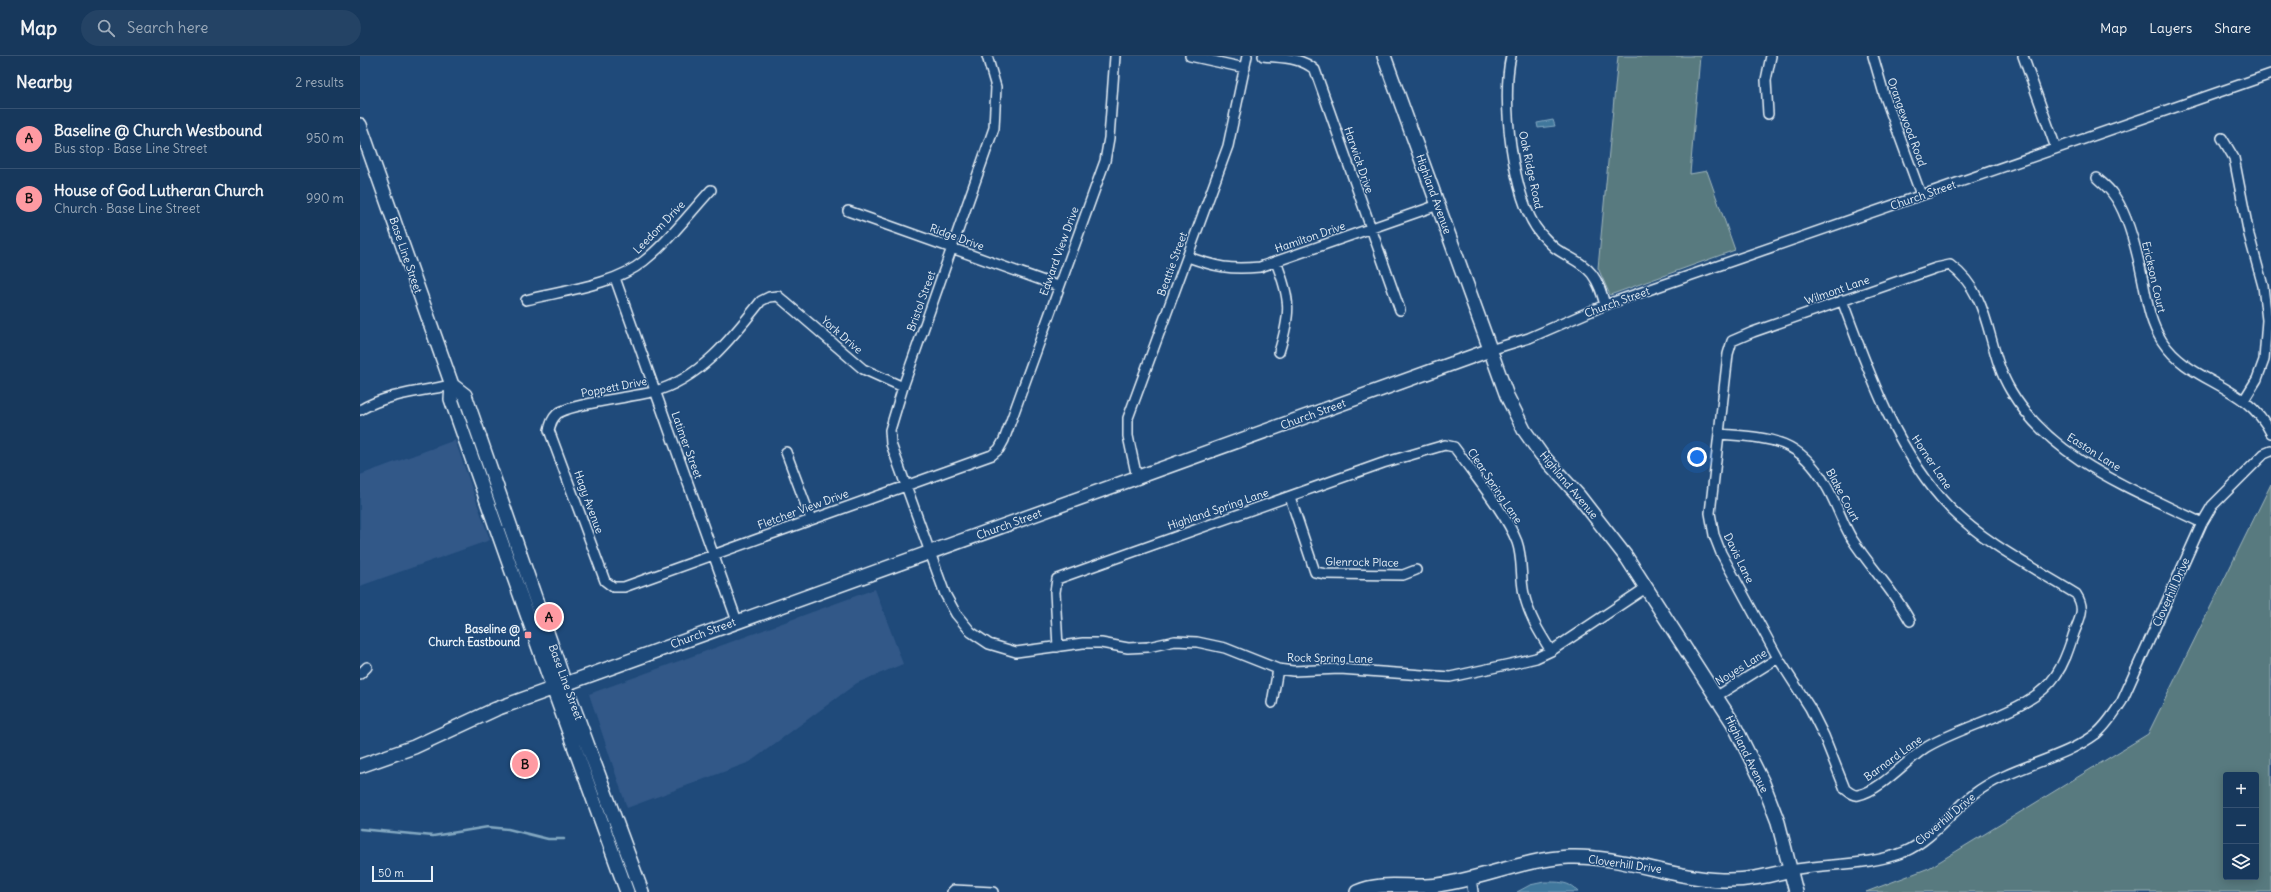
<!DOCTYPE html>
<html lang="en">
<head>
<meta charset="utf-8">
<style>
	:root { --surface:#17385c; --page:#244365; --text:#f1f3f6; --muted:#9eacbb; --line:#365272; --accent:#ff9aa2 }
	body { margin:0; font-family:Delius,sans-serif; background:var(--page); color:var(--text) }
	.controls { position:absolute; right:12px; bottom:12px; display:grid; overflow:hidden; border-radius:4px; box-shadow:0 2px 10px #0003 }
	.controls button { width:36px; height:36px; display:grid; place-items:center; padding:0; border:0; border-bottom:1px solid var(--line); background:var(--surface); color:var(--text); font:20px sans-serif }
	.scale { position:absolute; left:12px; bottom:10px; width:61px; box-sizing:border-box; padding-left:4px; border:2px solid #e8f1f8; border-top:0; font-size:11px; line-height:14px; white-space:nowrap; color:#e8f1f8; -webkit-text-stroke:3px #1f4a7a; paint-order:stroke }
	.you { position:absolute; left:1337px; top:401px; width:14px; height:14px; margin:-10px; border:3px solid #fff; border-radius:50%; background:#1a73e8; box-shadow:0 0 0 6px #1a73e833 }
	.badge { display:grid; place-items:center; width:26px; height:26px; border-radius:50%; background:var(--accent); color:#111; font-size:13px; font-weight:700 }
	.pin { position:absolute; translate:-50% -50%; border:2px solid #fff; box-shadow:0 1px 4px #0006 }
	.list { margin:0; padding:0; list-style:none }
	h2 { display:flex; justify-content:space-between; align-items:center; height:52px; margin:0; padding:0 16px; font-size:17px }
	h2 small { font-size:13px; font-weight:400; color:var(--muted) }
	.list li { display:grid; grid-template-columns:26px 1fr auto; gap:12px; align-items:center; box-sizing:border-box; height:60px; padding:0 16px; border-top:1px solid var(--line) }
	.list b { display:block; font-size:15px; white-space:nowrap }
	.list p { margin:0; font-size:13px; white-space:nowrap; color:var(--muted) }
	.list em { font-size:13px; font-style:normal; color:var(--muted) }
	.icon { flex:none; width:22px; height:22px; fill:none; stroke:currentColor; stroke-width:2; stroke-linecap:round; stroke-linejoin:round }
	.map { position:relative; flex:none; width:1911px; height:836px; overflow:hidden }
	header { display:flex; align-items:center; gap:24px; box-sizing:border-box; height:56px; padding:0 20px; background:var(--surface); border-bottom:1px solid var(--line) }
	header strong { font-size:19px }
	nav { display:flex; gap:22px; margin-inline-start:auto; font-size:14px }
	.search { width:280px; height:36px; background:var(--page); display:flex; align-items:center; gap:10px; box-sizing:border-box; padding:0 14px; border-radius:22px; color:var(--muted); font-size:15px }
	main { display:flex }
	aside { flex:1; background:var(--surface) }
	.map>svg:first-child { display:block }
</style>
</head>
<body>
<header>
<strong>Map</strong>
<div class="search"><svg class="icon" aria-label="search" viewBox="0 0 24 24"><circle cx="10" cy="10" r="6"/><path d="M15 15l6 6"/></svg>Search here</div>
<nav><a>Map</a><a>Layers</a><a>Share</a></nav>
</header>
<main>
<aside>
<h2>Nearby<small>2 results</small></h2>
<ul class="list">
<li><span class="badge">A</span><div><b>Baseline @ Church Westbound</b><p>Bus stop · Base Line Street</p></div><em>950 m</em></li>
<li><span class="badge">B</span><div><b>House of God Lutheran Church</b><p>Church · Base Line Street</p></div><em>990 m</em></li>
</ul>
</aside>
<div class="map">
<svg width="1911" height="836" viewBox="0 0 1911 836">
	<rect width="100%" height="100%" fill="#1f4a7a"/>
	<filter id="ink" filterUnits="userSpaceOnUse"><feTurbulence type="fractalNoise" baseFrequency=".025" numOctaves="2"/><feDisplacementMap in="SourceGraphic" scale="8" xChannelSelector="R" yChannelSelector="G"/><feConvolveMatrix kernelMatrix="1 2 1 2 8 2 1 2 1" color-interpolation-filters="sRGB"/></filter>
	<g filter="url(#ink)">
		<!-- built -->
		<path fill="#315888" d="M 95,384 L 130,484 L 0,530 L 0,419 Z
			M 515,533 L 543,608 L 497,627 L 390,706 L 267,752 L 229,638 Z"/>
		<!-- green -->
		<path fill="#597a7f" stroke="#a0b6bc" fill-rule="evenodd" d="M 1258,0 L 1340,0 L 1330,118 L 1347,115 L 1375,194 L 1250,239 L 1238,212 Z
			M 1911,428 L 1911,836 L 1506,836 L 1569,812 L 1788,678 ZM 1866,719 L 1896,719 L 1896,821 L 1866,821 Z"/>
		<!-- water -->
		<path fill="#40779c" stroke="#83a8c1" d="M 1193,64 L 1195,70 L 1178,72 L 1177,67 Z
			M 1184,826 C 1197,826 1210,825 1218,836 L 1157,836 L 1170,829 Z"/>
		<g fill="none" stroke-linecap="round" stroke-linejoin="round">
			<!-- stream -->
			<path stroke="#83a8c1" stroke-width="2.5" d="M 0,773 L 73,780 L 128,771 L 148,773 L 188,783 L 204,783"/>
			<!-- street casing -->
			<g stroke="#e8f1f8" stroke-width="12">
				<path id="street" d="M 627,0 L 636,31 L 634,72 L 543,331 L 530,374 L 531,388 L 585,538 L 596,558 L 611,576 L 629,588 L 656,596 L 723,587 L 741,587 L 768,592 L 788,591 L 815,585 L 837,586 L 865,592 L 918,613 L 933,615 L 980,613 L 1090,621 L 1155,607 L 1176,602 L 1191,595 L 1287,531
					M 830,0 L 885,12
					M 903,0 C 921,2 941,1 955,14 L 1040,254
					M 1151,0 C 1141,42 1152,144 1180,177 C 1185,182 1190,188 1195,192 C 1207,201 1223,206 1232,218 C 1239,227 1242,238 1245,249
					M 1513,0 L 1524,38 L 1561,139
					M 1663,0 L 1696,92
					M 1408,58 L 1406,24 L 1411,0
					M 1862,82 L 1874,102 L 1889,179 L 1903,230 L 1907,264 L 1904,304 L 1897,323 L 1884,344
					M 1737,122 C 1742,127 1748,131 1752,137 C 1768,156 1778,200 1783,225 C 1787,245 1790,267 1802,285 C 1830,328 1886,327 1911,377
					M 488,155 L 698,230
					M 828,201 C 856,211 870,214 900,211 L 1078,149
					M 916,206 C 931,244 931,257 919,296
					M 255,222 L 377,565
					M 166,244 C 202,235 255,229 284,205 C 309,185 329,158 351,134
					M 1482,244 C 1508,315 1537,398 1591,453 C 1626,488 1674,512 1716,538 C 1726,553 1720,562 1714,577 C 1709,592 1705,606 1696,619 C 1671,657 1603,668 1565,692 C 1547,704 1520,735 1498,739 C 1493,740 1489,736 1485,733 L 1464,680 L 1450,652 L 1418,602 L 1361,497 L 1354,479 L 1350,457 L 1368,298 L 1372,285 L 1393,276 L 1576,212 L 1590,209 C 1634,241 1625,293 1651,335 C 1692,404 1773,433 1842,467
					M 1130,294 L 1169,282 L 1245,249 L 1911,18
					M 543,331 L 503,313 L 418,240 L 409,241 L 401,245 C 372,282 339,324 292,336 C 273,341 208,348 197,358 C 192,363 191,367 189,374 L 245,525 L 253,531 L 264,531 L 632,399 L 639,393 L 644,384 L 745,105 L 749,82 L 755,0
					M 0,354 C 26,338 63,335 92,329
					M 1359,378 C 1408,382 1438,381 1465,428 C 1476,445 1481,465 1492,483 C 1510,511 1534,535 1550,565
					M 426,396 L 451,463
					M 777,422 L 768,380 L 768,362 L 868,90 L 887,0
					M 930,441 L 955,516 L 966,518 L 1043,519 L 1056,514
					M 698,591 L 695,536 L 697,523 L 1023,407 L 1085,389 L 1094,391 L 1100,399 C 1118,424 1146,458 1157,486 C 1163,503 1160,520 1164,538 C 1169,560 1179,576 1191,595
					M 0,618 L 7,611
					M 1357,640 L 1418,602
					M 912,647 L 918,613
					M 1431,814 C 1467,807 1509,810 1544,796 C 1572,784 1590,757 1614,738 C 1650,710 1700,705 1736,678 C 1747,669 1755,656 1762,645 L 1842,467 L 1852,450 L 1904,398 L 1911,395
					M 1111,822 L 1113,836
					M 592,836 L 594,834 L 633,836"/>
			</g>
			<!-- secondary casing -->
			<g stroke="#e8f1f8" stroke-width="16">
				<path id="secondary" d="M 1024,0 L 1147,340 L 1164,374 L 1181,398 L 1218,439 L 1267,502 L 1373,667 L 1403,727 L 1418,766 L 1436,836
					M 0,69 L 92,329 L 91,343 L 193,632 L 267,836
					M 92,329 L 105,339 L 205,628 L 282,836
					M 0,710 L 54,691 L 136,653 L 1130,294
					M 997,836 C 1023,824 1051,833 1078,829 C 1122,823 1164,803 1209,801 C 1261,799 1310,822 1362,824 C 1386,825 1408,820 1431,814"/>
			</g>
			<!-- street -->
			<use href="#street" stroke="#1f4a7a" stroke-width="9"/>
			<!-- secondary -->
			<use href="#secondary" stroke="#1f4a7a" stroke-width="13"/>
		</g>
	</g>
	<!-- markers -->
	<rect fill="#ff9aa2" stroke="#1f4a7a" stroke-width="1.5" x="164" y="575" width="8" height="8" rx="2"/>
	<g text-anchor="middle" stroke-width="3" stroke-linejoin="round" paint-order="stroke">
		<!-- street labels -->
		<g font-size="11" fill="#e8f1f8" stroke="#1f4a7a">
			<text transform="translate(1547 66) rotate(70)" y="4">Orangewood Road</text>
			<text transform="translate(999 104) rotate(71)" y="4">Harwick Drive</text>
			<text transform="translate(1171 114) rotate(78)" y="4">Oak Ridge Road</text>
			<text transform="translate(1074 138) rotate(70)" y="4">Highland Avenue</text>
			<text transform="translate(1563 139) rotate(-19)" y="4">Church Street</text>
			<text transform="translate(299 171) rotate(-46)" y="4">Leedom Drive</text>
			<text transform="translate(597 181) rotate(20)" y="4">Ridge Drive</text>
			<text transform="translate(950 181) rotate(-19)" y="4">Hamilton Drive</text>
			<text transform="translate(699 195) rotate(-70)" y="4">Edward View Drive</text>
			<text transform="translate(46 199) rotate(71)" y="4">Base Line Street</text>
			<text transform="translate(812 208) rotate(-70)" y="4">Beattie Street</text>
			<text transform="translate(1794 221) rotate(77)" y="4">Erickson Court</text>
			<text transform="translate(1477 234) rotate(-19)" y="4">Wilmont Lane</text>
			<text transform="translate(561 245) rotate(-70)" y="4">Bristol Street</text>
			<text transform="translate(1257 246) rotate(-20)" y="4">Church Street</text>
			<text transform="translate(482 279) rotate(41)" y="4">York Drive</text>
			<text transform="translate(254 331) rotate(-11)" y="4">Poppett Drive</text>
			<text transform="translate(953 358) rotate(-20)" y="4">Church Street</text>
			<text transform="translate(327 389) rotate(70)" y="4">Latimer Street</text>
			<text transform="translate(1734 396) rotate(32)" y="4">Easton Lane</text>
			<text transform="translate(1572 406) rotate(56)" y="4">Horner Lane</text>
			<text transform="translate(1209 429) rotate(50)" y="4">Highland Avenue</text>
			<text transform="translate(1135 430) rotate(56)" y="4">Clear Spring Lane</text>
			<text transform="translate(1483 439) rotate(62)" y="4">Blake Court</text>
			<text transform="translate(229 446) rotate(70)" y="4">Hagy Avenue</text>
			<text transform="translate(443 453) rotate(-20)" y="4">Fletcher View Drive</text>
			<text transform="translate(858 453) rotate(-19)" y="4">Highland Spring Lane</text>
			<text transform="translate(649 468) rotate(-20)" y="4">Church Street</text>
			<text transform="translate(1379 502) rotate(64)" y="4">Davis Lane</text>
			<text transform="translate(1002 506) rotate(1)" y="4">Glenrock Place</text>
			<text transform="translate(1811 536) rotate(-66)" y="4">Cloverhill Drive</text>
			<text transform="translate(343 577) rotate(-20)" y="4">Church Street</text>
			<text transform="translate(970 602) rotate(1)" y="4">Rock Spring Lane</text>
			<text transform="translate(1381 611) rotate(-32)" y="4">Noyes Lane</text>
			<text transform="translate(206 626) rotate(70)" y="4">Base Line Street</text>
			<text transform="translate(1387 698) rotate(64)" y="4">Highland Avenue</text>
			<text transform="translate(1533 702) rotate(-36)" y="4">Barnard Lane</text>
			<text transform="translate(1585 763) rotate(-40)" y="4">Cloverhill Drive</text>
			<text transform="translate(1265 808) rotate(8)" y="4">Cloverhill Drive</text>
		</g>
		<!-- poi labels -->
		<g font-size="11" font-weight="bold" fill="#e8f1f8" stroke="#1f4a7a" text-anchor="end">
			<text x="160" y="577">Baseline @<tspan x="160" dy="13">Church Eastbound</tspan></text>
		</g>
	</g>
</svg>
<div class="controls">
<button>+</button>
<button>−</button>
<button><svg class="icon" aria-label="layers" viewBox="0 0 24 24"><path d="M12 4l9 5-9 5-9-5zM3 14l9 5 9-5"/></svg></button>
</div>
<div class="scale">50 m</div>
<div class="you"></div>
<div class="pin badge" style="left:189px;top:561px">A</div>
<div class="pin badge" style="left:165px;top:708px">B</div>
</div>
</main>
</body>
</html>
